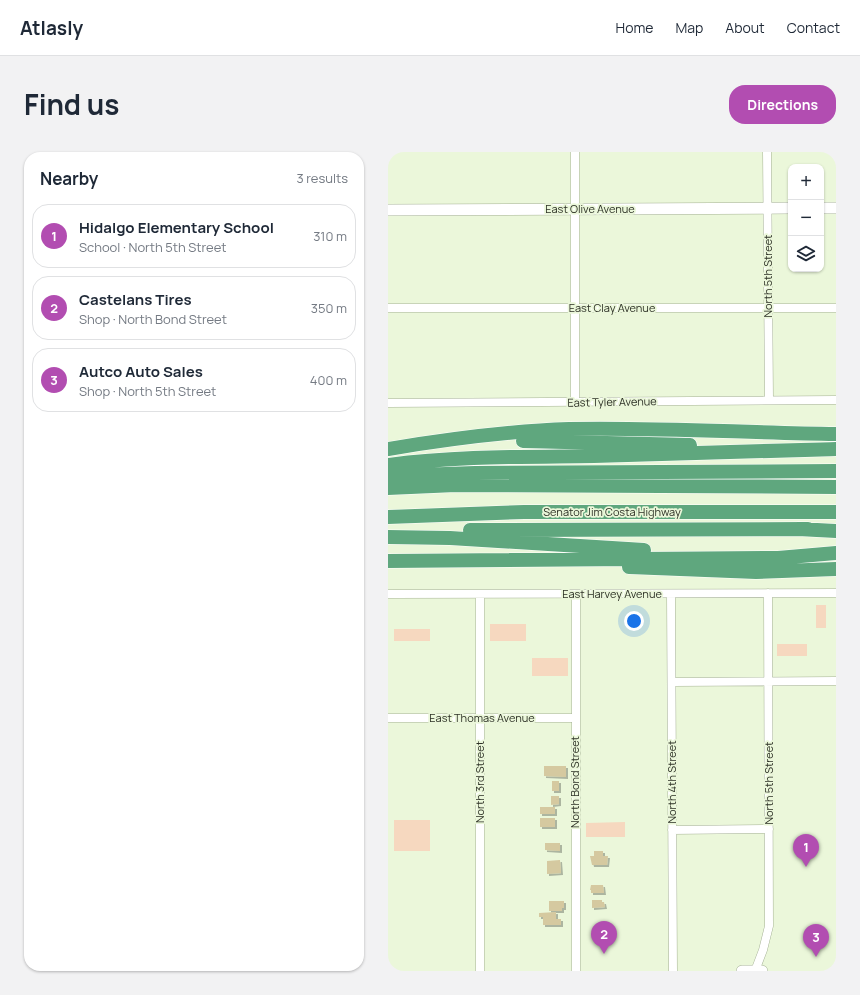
<!DOCTYPE html>
<html lang="en">
<head>
<meta charset="utf-8">
<style>
	:root { --surface:#fff; --page:#f2f2f3; --text:#1f2937; --muted:#747a83; --line:#e0e1e3; --accent:#b24db1 }
	body { margin:0; font-family:Manrope,sans-serif; background:var(--page); color:var(--text) }
	.controls { position:absolute; right:12px; top:12px; display:grid; overflow:hidden; border-radius:8px; box-shadow:0 1px 3px #0004 }
	.controls button { width:36px; height:36px; display:grid; place-items:center; padding:0; border:0; border-bottom:1px solid var(--line); background:var(--surface); color:var(--text); font:20px sans-serif }
	.you { position:absolute; left:246px; top:469px; width:14px; height:14px; margin:-10px; border:3px solid #fff; border-radius:50%; background:#1a73e8; box-shadow:0 0 0 6px #1a73e833 }
	.badge { display:grid; place-items:center; width:26px; height:26px; border-radius:50%; background:var(--accent); color:#fff; font-size:13px; font-weight:700 }
	.pin { position:absolute; translate:-50% -33px; filter:drop-shadow(0 1px 2px #0008) }
	.pin::after { content:''; position:absolute; top:21px; width:14px; height:12px; background:inherit; clip-path:polygon(0 0,100% 0,50% 100%) }
	.list { margin:0; padding:0; list-style:none }
	h2 { display:flex; justify-content:space-between; align-items:center; height:52px; margin:0; padding:0 16px; font-size:17px }
	h2 small { font-size:13px; font-weight:400; color:var(--muted) }
	.list li { display:grid; grid-template-columns:26px 1fr auto; gap:12px; align-items:center; box-sizing:border-box; height:64px; margin:0 8px 8px; padding:0 8px; border:1px solid var(--line); border-radius:16px }
	.list b { display:block; font-size:15px; white-space:nowrap }
	.list p { margin:0; font-size:13px; white-space:nowrap; color:var(--muted) }
	.list em { font-size:13px; font-style:normal; color:var(--muted) }
	.icon { flex:none; width:22px; height:22px; fill:none; stroke:currentColor; stroke-width:2; stroke-linecap:round; stroke-linejoin:round }
	.map { position:relative; flex:none; width:448px; height:819px; overflow:hidden; border-radius:16px }
	header { display:flex; align-items:center; gap:24px; box-sizing:border-box; height:56px; padding:0 20px; background:var(--surface); border-bottom:1px solid var(--line) }
	header strong { font-size:19px }
	nav { display:flex; gap:22px; margin-inline-start:auto; font-size:14px }
	.intro { display:flex; align-items:center; justify-content:space-between; box-sizing:border-box; height:96px; padding:0 24px }
	h1 { margin:0; font-size:28px }
	.button { padding:10px 18px; border-radius:16px; background:var(--accent); color:#fff; font-size:14px; font-weight:700 }
	main { display:flex; gap:24px; padding:0 24px }
	aside { flex:1; background:var(--surface); border-radius:16px; box-shadow:0 1px 3px #0004 }
	.map>svg:first-child { display:block }
</style>
</head>
<body>
<header>
<strong>Atlasly</strong>
<nav><a>Home</a><a>Map</a><a>About</a><a>Contact</a></nav>
</header>
<div class="intro"><h1>Find us</h1><a class="button">Directions</a></div>
<main>
<aside>
<h2>Nearby<small>3 results</small></h2>
<ul class="list">
<li><span class="badge">1</span><div><b>Hidalgo Elementary School</b><p>School · North 5th Street</p></div><em>310 m</em></li>
<li><span class="badge">2</span><div><b>Castelans Tires</b><p>Shop · North Bond Street</p></div><em>350 m</em></li>
<li><span class="badge">3</span><div><b>Autco Auto Sales</b><p>Shop · North 5th Street</p></div><em>400 m</em></li>
</ul>
</aside>
<div class="map">
<svg width="448" height="819" viewBox="0 0 448 819">
	<defs>
		<filter id="shadow"><feDropShadow dx="2" dy="2" stdDeviation="0" flood-color="#0004"/></filter>
	</defs>
	<rect width="100%" height="100%" fill="#ebf7da"/>
	<!-- green -->
	<path fill="#f6d8bf" d="M 428,453 L 438,453 L 438,476 L 428,476 Z
		M 102,472 L 138,472 L 138,489 L 102,489 Z
		M 6,477 L 42,477 L 42,489 L 6,489 Z
		M 389,492 L 419,492 L 419,504 L 389,504 Z
		M 144,506 L 180,506 L 180,524 L 144,524 Z
		M 6,668 L 42,668 L 42,699 L 6,699 Z
		M 237,670 L 237,685 L 198,685 L 198,671 Z"/>
	<!-- building -->
	<path fill="#d5c9a0" filter="url(#shadow)" d="M 156,614 L 178,614 L 178,625 L 156,624 Z
		M 164,629 L 171,629 L 171,639 L 164,639 Z
		M 163,644 L 171,644 L 171,652 L 163,653 Z
		M 152,655 L 167,655 L 167,662 L 152,662 Z
		M 152,666 L 167,666 L 167,675 L 152,675 Z
		M 157,691 L 172,691 L 172,699 L 157,698 Z
		M 206,699 L 215,699 L 215,704 L 220,704 L 219,713 L 204,713 L 202,704 L 206,704 Z
		M 172,708 L 173,721 L 159,722 L 159,709 Z
		M 203,733 L 215,733 L 216,741 L 203,741 L 203,738 L 202,738 Z
		M 204,748 L 214,748 L 214,750 L 216,750 L 217,755 L 204,756 Z
		M 161,749 L 176,749 L 176,756 L 174,756 L 174,759 L 161,759 Z
		M 168,760 L 168,767 L 173,767 L 173,773 L 155,773 L 155,765 L 151,765 L 151,761 Z"/>
	<g fill="none" stroke-linecap="round" stroke-linejoin="round">
		<!-- street casing -->
		<g stroke="#a5b195" stroke-width="9">
			<path id="street" d="M 187,0 L 187,250
				M 379,0 L 381,248
				M 0,156 L 448,156
				M 0,251 L 448,248
				M 0,442 L 448,441
				M 92,442 L 92,819
				M 188,442 L 188,819
				M 283,442 L 285,819
				M 284,530 L 448,529
				M 0,566 L 187,566
				M 284,678 L 381,677
				M 367,819 L 375,798 L 381,774 L 380,441"/>
		</g>
		<!-- secondary casing -->
		<g stroke="#a5b195" stroke-width="12">
			<path id="secondary" d="M 433,56 L 448,56
				M 0,58 L 403,56
				M 354,819 L 374,819"/>
		</g>
		<!-- highway casing -->
		<g stroke="#fff" stroke-width="15">
			<path id="highway" d="M 135,289 L 302,293
				M 0,297 C 60,287 121,279 181,277 C 270,275 359,281 448,282
				M 0,313 C 68,304 137,305 206,304 C 286,302 367,299 448,297
				M 0,324 L 87,321 L 448,319
				M 0,336 L 68,333 L 448,335
				M 0,365 L 136,360 L 448,360
				M 410,377 L 448,379
				M 82,378 L 420,377
				M 0,385 L 62,386 L 256,398
				M 0,409 L 390,406 L 448,401
				M 241,415 L 368,420 L 448,417"/>
		</g>
		<!-- street -->
		<use href="#street" stroke="#fff" stroke-width="8"/>
		<!-- secondary -->
		<use href="#secondary" stroke="#fff" stroke-width="11"/>
		<!-- highway -->
		<use href="#highway" stroke="#5fa77e" stroke-width="14"/>
	</g>
	<g text-anchor="middle" stroke-width="3.5" stroke-linejoin="round" paint-order="stroke">
		<!-- street labels -->
		<g font-size="11" fill="#2d3126" stroke="#ebf7da">
			<text x="202" y="61">East Olive Avenue</text>
			<text transform="translate(380 124) rotate(-90)" y="4">North 5th Street</text>
			<text x="224" y="160">East Clay Avenue</text>
			<text transform="translate(224 250) rotate(-1)" y="4">East Tyler Avenue</text>
			<text x="224" y="364">Senator Jim Costa Highway</text>
			<text x="224" y="446">East Harvey Avenue</text>
			<text x="94" y="570">East Thomas Avenue</text>
			<text transform="translate(92 630) rotate(-90)" y="4">North 3rd Street</text>
			<text transform="translate(187 630) rotate(-90)" y="4">North Bond Street</text>
			<text transform="translate(284 630) rotate(-90)" y="4">North 4th Street</text>
			<text transform="translate(381 631) rotate(-90)" y="4">North 5th Street</text>
		</g>
	</g>
</svg>
<div class="controls">
<button>+</button>
<button>−</button>
<button><svg class="icon" aria-label="layers" viewBox="0 0 24 24"><path d="M12 4l9 5-9 5-9-5zM3 14l9 5 9-5"/></svg></button>
</div>
<div class="you"></div>
<div class="pin badge" style="left:418px;top:715px">1</div>
<div class="pin badge" style="left:216px;top:802px">2</div>
<div class="pin badge" style="left:428px;top:805px">3</div>
</div>
</main>
</body>
</html>
